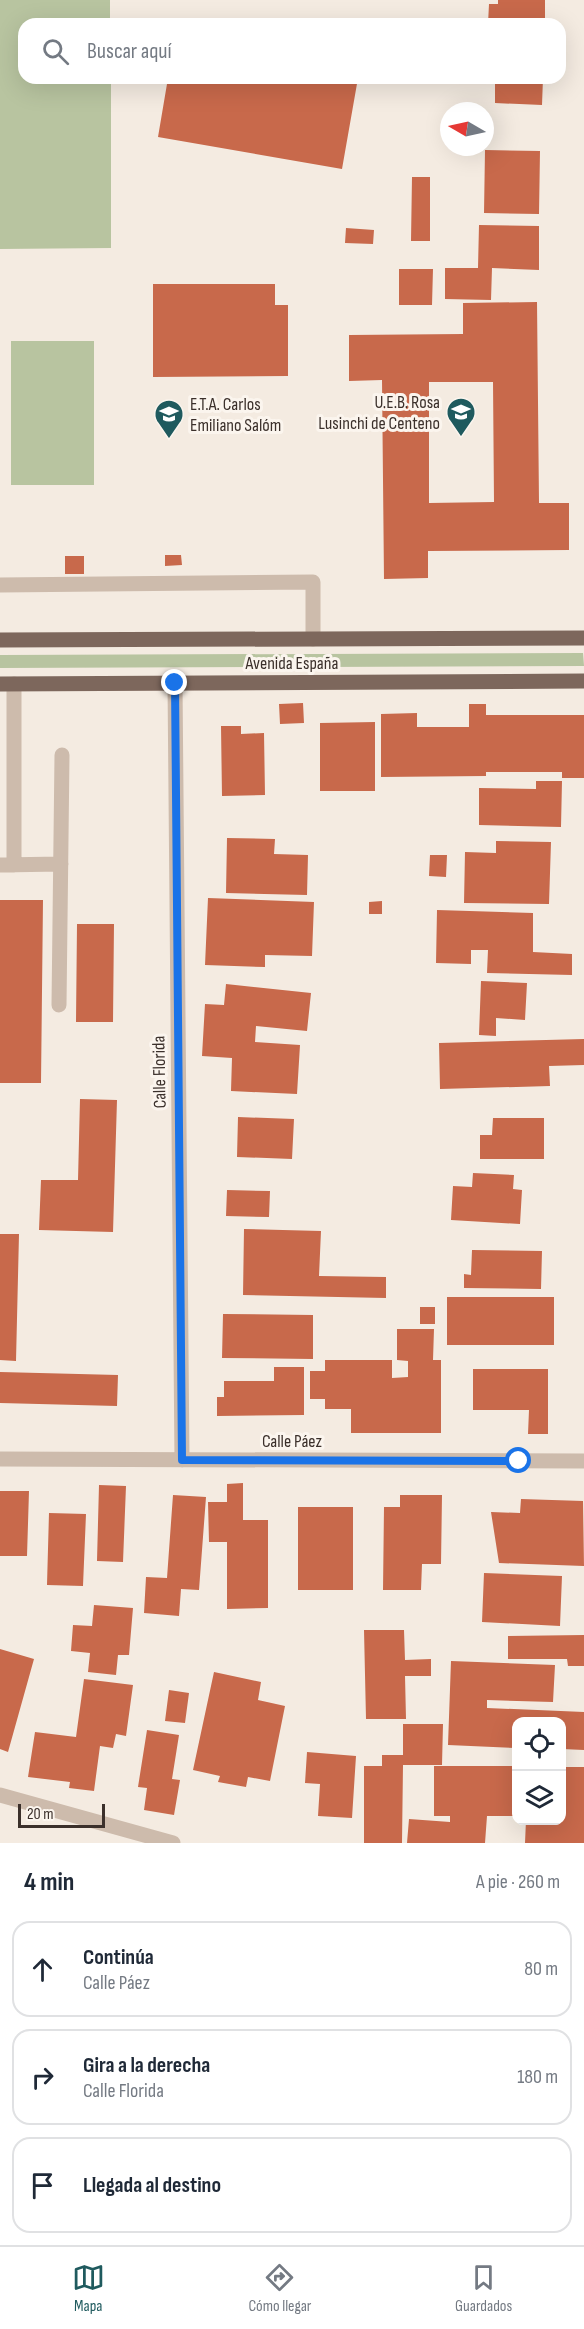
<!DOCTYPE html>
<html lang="es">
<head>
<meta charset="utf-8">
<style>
	:root { --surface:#fff; --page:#f2f2f3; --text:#1f2937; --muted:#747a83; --line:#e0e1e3; --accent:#1f5a5e }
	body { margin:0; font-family:"Sofia Sans Condensed",sans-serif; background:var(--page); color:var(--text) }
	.controls { position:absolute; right:18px; bottom:18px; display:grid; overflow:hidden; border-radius:12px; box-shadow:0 6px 24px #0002 }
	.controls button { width:54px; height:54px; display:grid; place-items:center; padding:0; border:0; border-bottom:2px solid var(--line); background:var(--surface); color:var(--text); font:30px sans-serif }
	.compass { position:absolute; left:440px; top:102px; width:54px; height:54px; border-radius:50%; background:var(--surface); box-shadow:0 6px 24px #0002; rotate:279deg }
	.scale { position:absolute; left:18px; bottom:15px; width:87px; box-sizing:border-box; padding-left:6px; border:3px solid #3b302b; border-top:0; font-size:16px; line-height:21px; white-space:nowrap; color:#3b302b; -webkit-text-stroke:4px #fbf5ee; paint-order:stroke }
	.stop { position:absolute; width:18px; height:18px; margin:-14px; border:4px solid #1a73e8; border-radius:50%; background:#fff }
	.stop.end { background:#1a73e8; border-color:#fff; box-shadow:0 2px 6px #0008 }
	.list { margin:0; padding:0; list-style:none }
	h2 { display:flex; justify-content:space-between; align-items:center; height:78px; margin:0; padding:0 24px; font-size:26px }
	h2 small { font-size:20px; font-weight:400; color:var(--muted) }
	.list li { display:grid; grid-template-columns:39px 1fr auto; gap:18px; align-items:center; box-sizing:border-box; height:96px; margin:0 12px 12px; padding:0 12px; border:2px solid var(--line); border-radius:18px }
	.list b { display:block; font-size:22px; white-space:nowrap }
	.list p { margin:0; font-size:20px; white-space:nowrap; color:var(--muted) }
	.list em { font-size:20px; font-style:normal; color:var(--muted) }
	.icon { flex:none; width:33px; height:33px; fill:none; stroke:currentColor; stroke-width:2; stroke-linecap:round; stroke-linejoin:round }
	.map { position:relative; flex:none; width:584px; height:1843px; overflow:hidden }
	.search { position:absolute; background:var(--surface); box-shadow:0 6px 24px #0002; left:18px; right:18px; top:18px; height:66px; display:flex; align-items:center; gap:15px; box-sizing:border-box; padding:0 21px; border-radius:18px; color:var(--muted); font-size:22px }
	.sheet { height:402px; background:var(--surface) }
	nav { display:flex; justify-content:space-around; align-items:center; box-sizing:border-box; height:84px; border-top:2px solid var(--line); background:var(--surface); font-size:16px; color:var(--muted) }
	nav a { display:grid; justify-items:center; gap:3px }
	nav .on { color:var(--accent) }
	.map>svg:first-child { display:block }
</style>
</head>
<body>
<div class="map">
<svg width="584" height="1843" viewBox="0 0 584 1843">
	<rect width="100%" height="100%" fill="#f4ebe1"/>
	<!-- green -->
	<path fill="#b8c4a0" d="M 0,0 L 110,0 L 110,24 L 24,24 L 24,78 L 111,78 L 111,248 L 0,249 Z
		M 11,341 L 94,341 L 94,485 L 11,485 Z
		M 583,653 L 584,666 L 0,668 L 0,655 Z"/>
	<!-- building -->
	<path fill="#c8694b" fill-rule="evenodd" d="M 498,0 L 545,0 L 545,24 L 488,24 L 489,4 L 498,4 Z
		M 168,78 L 358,78 L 342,169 L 158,137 Z
		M 495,78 L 543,78 L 542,105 L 495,103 Z
		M 485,150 L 540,151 L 539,214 L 484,213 Z
		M 412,177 L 430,177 L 430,241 L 411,241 Z
		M 479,225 L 539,226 L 539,270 L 492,268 L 491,300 L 445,299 L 445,268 L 478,268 Z
		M 346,228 L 374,230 L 373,244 L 345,243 Z
		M 399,269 L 433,269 L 432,305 L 399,305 Z
		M 153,284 L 275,284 L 275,305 L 288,305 L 288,376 L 153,377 Z
		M 537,302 L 539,503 L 569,503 L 569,550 L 428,551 L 428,578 L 384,579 L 382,380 L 349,381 L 349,335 L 463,334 L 463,303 ZM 429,382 L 493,382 L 494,502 L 429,503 Z
		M 165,555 L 181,555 L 182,565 L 165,566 Z
		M 65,556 L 84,556 L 84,574 L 65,574 Z
		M 303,703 L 304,723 L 280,724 L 279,704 Z
		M 469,704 L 486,704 L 486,715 L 584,715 L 584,778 L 562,778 L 562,772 L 486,772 L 486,776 L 381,777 L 381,714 L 417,713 L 417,727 L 469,727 Z
		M 375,722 L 375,791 L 320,791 L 320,723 Z
		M 221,726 L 241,726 L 241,734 L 264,733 L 265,795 L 222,796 Z
		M 536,781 L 562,781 L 561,827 L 479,825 L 479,788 L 536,789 Z
		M 227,838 L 275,839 L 274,854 L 308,855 L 307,895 L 226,893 Z
		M 496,841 L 551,842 L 549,904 L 464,903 L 465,852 L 496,853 Z
		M 430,855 L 447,855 L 446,877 L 429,876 Z
		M 208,898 L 314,902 L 312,956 L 265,955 L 265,967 L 205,965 Z
		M 0,900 L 43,900 L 41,1083 L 0,1083 Z
		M 382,901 L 382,914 L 369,914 L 369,902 Z
		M 437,910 L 533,913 L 533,952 L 572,954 L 572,975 L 487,973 L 488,950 L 471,950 L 471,964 L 436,963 Z
		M 77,924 L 114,924 L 113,1022 L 76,1022 Z
		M 481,981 L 527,983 L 525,1020 L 496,1018 L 496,1036 L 479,1035 Z
		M 226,984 L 311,993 L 307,1031 L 256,1026 L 255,1042 L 300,1045 L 297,1094 L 231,1091 L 232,1058 L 202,1056 L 205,1004 L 224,1005 Z
		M 584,1039 L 584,1065 L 549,1066 L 550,1086 L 440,1089 L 439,1043 Z
		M 80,1099 L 117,1100 L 113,1232 L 39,1230 L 41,1180 L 78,1180 Z
		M 238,1117 L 294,1119 L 292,1159 L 237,1157 Z
		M 493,1118 L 544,1118 L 544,1159 L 480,1159 L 480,1135 L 492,1135 Z
		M 473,1173 L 514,1175 L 513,1189 L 522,1190 L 520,1224 L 451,1220 L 453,1186 L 472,1187 Z
		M 227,1190 L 270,1191 L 269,1217 L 226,1216 Z
		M 244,1229 L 321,1231 L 319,1276 L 386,1277 L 386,1298 L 243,1295 Z
		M 0,1234 L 19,1234 L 16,1361 L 0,1360 Z
		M 472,1250 L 542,1251 L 541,1289 L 464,1288 L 464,1274 L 471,1275 Z
		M 447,1297 L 554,1297 L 554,1345 L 447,1345 Z
		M 420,1307 L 435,1307 L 435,1324 L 420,1324 Z
		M 223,1314 L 313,1315 L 313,1359 L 222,1358 Z
		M 397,1329 L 434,1329 L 433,1360 L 441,1360 L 441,1433 L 351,1433 L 351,1409 L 325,1409 L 325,1399 L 310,1399 L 310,1371 L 325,1371 L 325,1360 L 392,1360 L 392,1378 L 408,1377 L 408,1361 L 397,1360 Z
		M 274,1367 L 304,1367 L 304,1415 L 217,1416 L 217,1397 L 224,1397 L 224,1381 L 274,1381 Z
		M 473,1369 L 548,1369 L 548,1434 L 528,1434 L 529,1410 L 473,1410 Z
		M 0,1372 L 118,1375 L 117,1406 L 0,1403 Z
		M 243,1483 L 243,1520 L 268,1520 L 268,1608 L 227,1609 L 227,1542 L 209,1542 L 208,1502 L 227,1502 L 227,1484 Z
		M 99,1485 L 126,1486 L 123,1562 L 97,1561 Z
		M 0,1491 L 29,1491 L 27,1556 L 0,1556 Z
		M 173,1495 L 206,1497 L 199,1590 L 181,1589 L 179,1616 L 144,1613 L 146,1577 L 167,1578 Z
		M 400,1495 L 442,1495 L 441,1564 L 422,1564 L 421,1590 L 383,1590 L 384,1507 L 400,1507 Z
		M 521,1499 L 583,1501 L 584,1566 L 499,1563 L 491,1512 L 520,1513 Z
		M 298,1507 L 353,1507 L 353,1590 L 298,1590 Z
		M 49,1513 L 86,1514 L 83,1586 L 47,1585 Z
		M 484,1573 L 562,1576 L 560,1626 L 482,1622 Z
		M 94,1605 L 133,1608 L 129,1655 L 118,1655 L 116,1675 L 88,1672 L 90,1653 L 71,1651 L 73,1625 L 92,1626 Z
		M 364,1630 L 404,1630 L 405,1660 L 431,1659 L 431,1676 L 405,1676 L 406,1719 L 366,1719 Z
		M 584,1635 L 584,1666 L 568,1666 L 567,1659 L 508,1659 L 508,1636 Z
		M 0,1649 L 34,1659 L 8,1752 L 0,1749 Z
		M 451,1661 L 555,1665 L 553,1702 L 487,1700 L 487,1708 L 584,1712 L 584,1750 L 562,1749 L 562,1722 L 516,1722 L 516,1748 L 448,1745 Z
		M 214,1672 L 261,1682 L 258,1700 L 285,1706 L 270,1781 L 248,1777 L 246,1787 L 218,1782 L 220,1776 L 193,1770 Z
		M 84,1679 L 133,1685 L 126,1736 L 116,1734 L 113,1748 L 100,1746 L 94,1791 L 69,1788 L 70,1782 L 28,1777 L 35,1732 L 76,1737 Z
		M 169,1690 L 189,1693 L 185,1723 L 165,1721 Z
		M 403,1724 L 443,1724 L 442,1765 L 403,1765 L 402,1843 L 364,1843 L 364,1766 L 382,1766 L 382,1755 L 403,1755 Z
		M 147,1730 L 179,1735 L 172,1779 L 180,1780 L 174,1815 L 144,1810 L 147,1788 L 138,1787 Z
		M 307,1752 L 356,1756 L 352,1818 L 318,1816 L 320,1784 L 305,1783 Z
		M 434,1766 L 515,1766 L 514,1816 L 487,1816 L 485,1843 L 407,1843 L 409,1819 L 450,1822 L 450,1816 L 434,1816 Z
		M 566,1767 L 584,1767 L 584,1843 L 525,1843 L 526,1820 L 562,1820 L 562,1817 L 565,1817 Z"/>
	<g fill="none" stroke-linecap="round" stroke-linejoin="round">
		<!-- minor -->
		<path stroke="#cdbbac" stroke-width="15" d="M 0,585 L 313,582 L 313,639
			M 175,683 L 182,1460
			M 0,865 L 61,864
			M 14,865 L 14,684
			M 59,1005 L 62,755
			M 0,1459 L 584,1461
			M 0,1795 L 173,1843"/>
		<!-- major -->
		<path stroke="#7d675c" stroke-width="15" d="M 0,640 L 584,638
			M 0,684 L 584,681"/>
	</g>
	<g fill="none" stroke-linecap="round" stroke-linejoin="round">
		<!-- route -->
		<path stroke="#1a73e8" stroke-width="8" d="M 175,683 L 182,1460 L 519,1461"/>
	</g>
	<!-- icons -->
	<defs>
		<g id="school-pin" transform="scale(1.5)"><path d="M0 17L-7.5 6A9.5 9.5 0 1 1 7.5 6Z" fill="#1f5a5e" stroke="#fbf5ee"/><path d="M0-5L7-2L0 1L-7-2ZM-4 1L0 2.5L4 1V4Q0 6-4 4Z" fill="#fff"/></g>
	</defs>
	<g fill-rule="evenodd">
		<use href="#school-pin" x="461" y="412"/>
		<use href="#school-pin" x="169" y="414"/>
	</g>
	<g text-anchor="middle" stroke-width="6" stroke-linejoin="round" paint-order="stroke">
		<!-- poi labels -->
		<g font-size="18" fill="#3b302b" stroke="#fbf5ee" text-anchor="end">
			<text x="440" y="408">U.E.B. Rosa<tspan x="440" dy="21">Lusinchi de Centeno</tspan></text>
			<text x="190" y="410" text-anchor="start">E.T.A. Carlos<tspan x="190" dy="21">Emiliano Salóm</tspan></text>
		</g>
		<!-- street labels -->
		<g font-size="18" fill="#3b302b" stroke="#fbf5ee">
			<text x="292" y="669">Avenida España</text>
			<text transform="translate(159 1072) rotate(-91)" y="6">Calle Florida</text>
			<text x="292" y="1447">Calle Páez</text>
		</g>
	</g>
</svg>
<div class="controls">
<button><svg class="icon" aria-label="locate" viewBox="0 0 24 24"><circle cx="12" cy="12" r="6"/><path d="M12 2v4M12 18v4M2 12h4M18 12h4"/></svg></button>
<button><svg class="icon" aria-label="layers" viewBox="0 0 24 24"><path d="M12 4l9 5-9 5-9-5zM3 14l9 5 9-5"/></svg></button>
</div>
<svg class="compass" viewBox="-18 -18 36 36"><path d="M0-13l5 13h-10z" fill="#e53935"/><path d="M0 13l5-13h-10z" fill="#747a83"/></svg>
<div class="scale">20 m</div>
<div class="stop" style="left:519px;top:1461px"></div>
<div class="stop end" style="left:175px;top:683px"></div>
<div class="search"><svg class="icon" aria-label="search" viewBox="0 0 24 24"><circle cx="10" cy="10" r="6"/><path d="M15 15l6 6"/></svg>Buscar aquí</div>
</div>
<section class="sheet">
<h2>4 min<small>A pie · 260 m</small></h2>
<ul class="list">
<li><svg class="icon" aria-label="ahead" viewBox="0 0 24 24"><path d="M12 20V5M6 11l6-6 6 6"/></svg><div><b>Continúa</b><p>Calle Páez</p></div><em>80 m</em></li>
<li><svg class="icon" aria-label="right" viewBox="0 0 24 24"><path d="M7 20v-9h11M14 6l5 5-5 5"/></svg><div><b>Gira a la derecha</b><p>Calle Florida</p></div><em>180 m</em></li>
<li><svg class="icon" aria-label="arrive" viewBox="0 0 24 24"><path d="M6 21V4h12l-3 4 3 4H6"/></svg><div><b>Llegada al destino</b></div></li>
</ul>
</section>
<nav>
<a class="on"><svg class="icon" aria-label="map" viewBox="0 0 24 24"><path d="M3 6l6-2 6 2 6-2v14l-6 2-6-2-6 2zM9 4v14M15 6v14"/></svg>Mapa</a>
<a><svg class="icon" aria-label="directions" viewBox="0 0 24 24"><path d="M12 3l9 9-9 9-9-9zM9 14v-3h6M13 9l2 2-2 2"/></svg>Cómo llegar</a>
<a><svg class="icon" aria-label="saved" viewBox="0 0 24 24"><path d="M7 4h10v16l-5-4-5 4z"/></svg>Guardados</a>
</nav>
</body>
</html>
